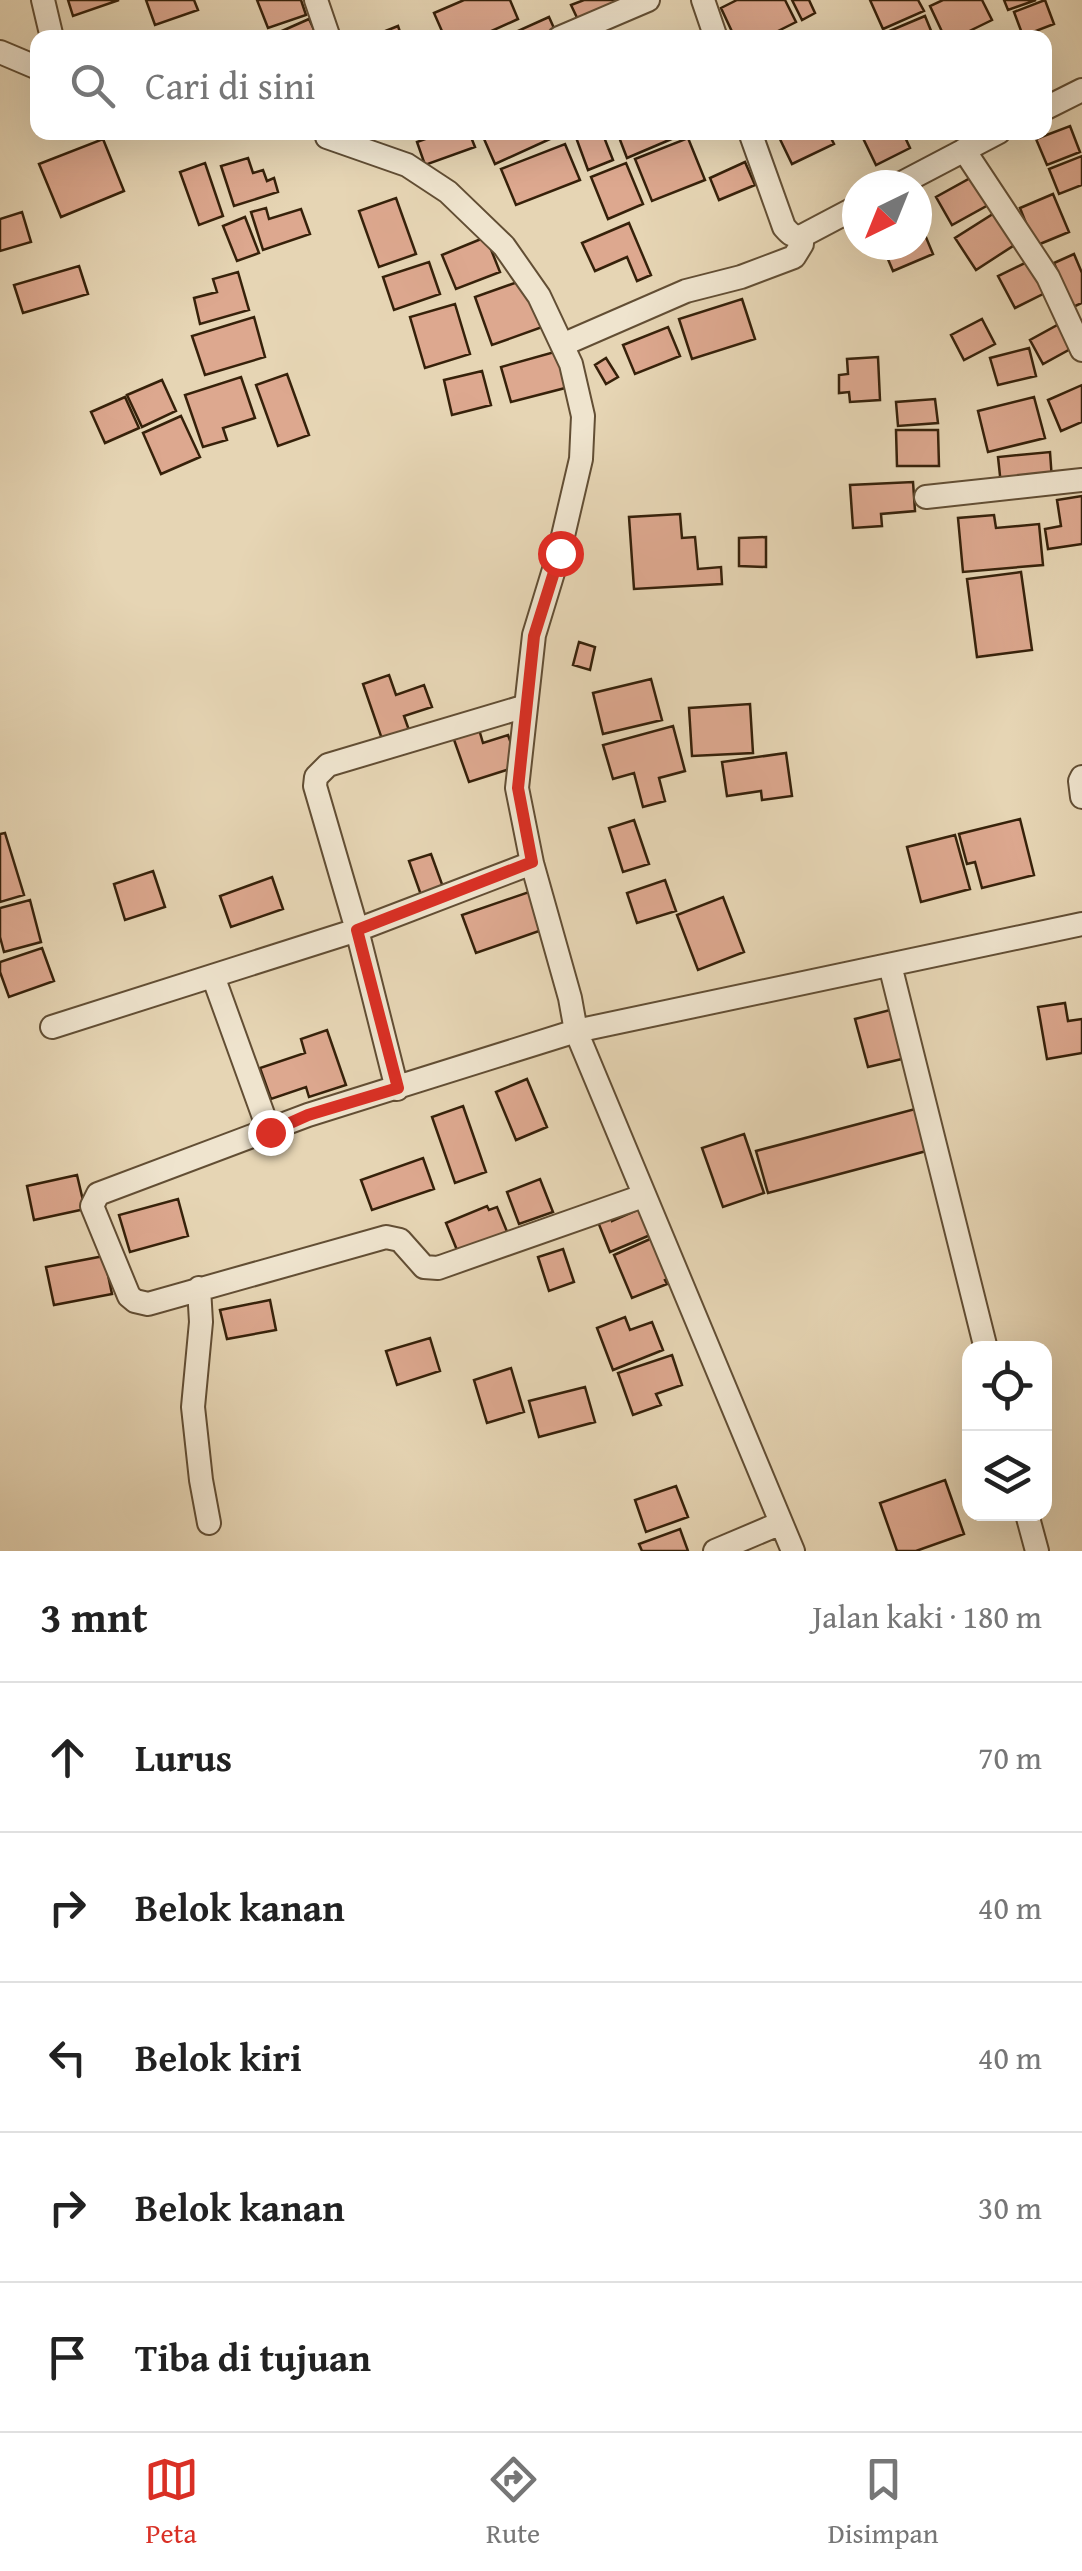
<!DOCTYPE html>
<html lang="id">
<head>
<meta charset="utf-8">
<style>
	:root { --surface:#fff; --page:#f2f2f2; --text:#222; --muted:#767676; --line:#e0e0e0; --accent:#d93025 }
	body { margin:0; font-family:"Gentium Book Plus",serif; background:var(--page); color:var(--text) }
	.controls { position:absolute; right:30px; bottom:30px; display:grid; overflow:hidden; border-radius:20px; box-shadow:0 10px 40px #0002 }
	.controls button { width:90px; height:90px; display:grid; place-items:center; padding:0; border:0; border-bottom:2px solid var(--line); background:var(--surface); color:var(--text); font:50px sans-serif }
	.compass { position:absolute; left:842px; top:170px; width:90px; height:90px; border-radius:50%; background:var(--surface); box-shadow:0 10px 40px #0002; rotate:223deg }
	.stop { position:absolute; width:30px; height:30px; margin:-22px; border:8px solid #d93025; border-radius:50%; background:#fff }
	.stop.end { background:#d93025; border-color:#fff; box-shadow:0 2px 10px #0008 }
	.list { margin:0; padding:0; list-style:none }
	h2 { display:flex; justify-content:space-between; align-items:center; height:130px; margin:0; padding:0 40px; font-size:42px }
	h2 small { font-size:32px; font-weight:400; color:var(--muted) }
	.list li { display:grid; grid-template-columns:65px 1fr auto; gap:30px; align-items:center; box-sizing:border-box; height:150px; padding:0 40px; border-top:2px solid var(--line) }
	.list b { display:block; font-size:38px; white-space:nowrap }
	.list em { font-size:32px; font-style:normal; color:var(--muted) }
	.icon { flex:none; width:55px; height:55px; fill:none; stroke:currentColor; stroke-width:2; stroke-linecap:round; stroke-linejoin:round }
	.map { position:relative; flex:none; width:1082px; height:1551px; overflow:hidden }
	.search { position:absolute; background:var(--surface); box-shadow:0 10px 40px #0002; left:30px; right:30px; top:30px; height:110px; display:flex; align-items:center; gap:25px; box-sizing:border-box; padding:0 35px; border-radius:20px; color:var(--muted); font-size:38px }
	.sheet { height:880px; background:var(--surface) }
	nav { display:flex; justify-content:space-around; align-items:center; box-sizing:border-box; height:140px; border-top:2px solid var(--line); background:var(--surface); font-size:28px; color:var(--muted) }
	nav a { display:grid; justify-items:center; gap:5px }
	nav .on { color:var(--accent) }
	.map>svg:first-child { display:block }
</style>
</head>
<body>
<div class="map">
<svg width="1082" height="1551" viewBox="0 0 1082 1551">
	<rect width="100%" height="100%" fill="#e6d5b4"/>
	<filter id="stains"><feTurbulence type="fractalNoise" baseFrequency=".002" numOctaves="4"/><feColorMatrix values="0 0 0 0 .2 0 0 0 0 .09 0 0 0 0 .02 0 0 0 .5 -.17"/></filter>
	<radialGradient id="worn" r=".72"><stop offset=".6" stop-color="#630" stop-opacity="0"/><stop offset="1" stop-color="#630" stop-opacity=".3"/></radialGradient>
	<!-- building -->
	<path fill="#dda88f" stroke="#36210a" stroke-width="2.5" d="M 68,0 L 119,0 L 73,16 Z
		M 146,0 L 194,0 L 198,10 L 155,25 Z
		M 257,0 L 301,0 L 306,15 L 268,28 Z
		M 464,0 L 510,0 L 518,19 L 476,38 L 445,38 L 434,13 Z
		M 584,0 L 629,0 L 580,24 L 571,5 Z
		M 737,0 L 785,0 L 796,22 L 764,38 L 735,38 L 721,8 Z
		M 792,0 L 809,0 L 815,13 L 802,20 Z
		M 870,0 L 918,0 L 924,11 L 883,29 Z
		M 943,0 L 982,0 L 992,20 L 955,38 L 945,38 L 930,6 Z
		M 1004,0 L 1036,0 L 1008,10 Z
		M 1045,0 L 1054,24 L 1023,36 L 1014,12 Z
		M 925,16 L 934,38 L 889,38 L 887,32 Z
		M 549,17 L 557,35 L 551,38 L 513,38 L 511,34 Z
		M 309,19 L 318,38 L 266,38 Z
		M 398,26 L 402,38 L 368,38 Z
		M 1070,126 L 1080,152 L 1047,165 L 1036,139 Z
		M 444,132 L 469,132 L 475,147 L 425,165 L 417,142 Z
		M 481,132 L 548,132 L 550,139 L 495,164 Z
		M 574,132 L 602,132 L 613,160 L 588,170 Z
		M 617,132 L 688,132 L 627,158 Z
		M 828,132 L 834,144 L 792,164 L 777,133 Z
		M 860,132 L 910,132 L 904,135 L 910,148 L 876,165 Z
		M 688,138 L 705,180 L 652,201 L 635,159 Z
		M 103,139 L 124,191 L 61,217 L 39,164 Z
		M 565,144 L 580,180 L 516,205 L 501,169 Z
		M 1082,156 L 1082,185 L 1059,194 L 1049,169 Z
		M 248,158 L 253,173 L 263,170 L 267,181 L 274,178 L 278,192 L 234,206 L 221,166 Z
		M 745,162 L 755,185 L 719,200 L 710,178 Z
		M 205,163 L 223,216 L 199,225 L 180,172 Z
		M 626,163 L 643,204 L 608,219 L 591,177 Z
		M 974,176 L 990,204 L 952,225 L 936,197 Z
		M 1053,194 L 1069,232 L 1035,246 L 1020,208 Z
		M 396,198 L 416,254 L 379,267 L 359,211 Z
		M 266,208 L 269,219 L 301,209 L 310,234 L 263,250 L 251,212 Z
		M 22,212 L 31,242 L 0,251 L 0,219 Z
		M 996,212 L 1016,244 L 976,270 L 955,238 Z
		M 245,217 L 259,253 L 237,261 L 223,226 Z
		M 629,223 L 651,275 L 637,281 L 627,257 L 595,271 L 582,243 Z
		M 920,223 L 933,254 L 893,271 L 882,245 L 917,245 L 917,225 Z
		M 486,237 L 500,272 L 456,289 L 442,255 Z
		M 1074,254 L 1082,273 L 1082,303 L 1073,307 L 1054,263 Z
		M 1029,261 L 1045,293 L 1015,308 L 998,276 Z
		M 429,262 L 440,294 L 394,310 L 383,277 Z
		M 79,266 L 88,294 L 23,313 L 14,285 Z
		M 238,272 L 249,310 L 200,324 L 194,298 L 217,292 L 213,279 Z
		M 526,279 L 545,326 L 492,345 L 475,297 Z
		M 742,299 L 755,339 L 692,359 L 679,319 Z
		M 455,304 L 470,354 L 425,368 L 410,317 Z
		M 254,317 L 265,357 L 205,375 L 192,336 Z
		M 982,319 L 995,344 L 964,360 L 951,335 Z
		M 1061,323 L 1074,347 L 1043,364 L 1030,340 Z
		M 668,327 L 680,356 L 635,374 L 623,345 Z
		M 1029,348 L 1036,376 L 998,385 L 990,358 Z
		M 558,351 L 569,387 L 511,402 L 501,367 Z
		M 878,357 L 880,400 L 850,402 L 849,392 L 839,393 L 839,375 L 848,374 L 847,359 Z
		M 606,358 L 618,377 L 606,384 L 595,365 Z
		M 482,371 L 491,405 L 452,415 L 444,380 Z
		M 287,374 L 309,435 L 278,446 L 256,385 Z
		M 241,377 L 255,418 L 223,428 L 227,440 L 203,447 L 185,395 Z
		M 162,380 L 176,411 L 142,427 L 127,395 Z
		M 1082,385 L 1082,422 L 1061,431 L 1048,400 Z
		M 125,397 L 139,428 L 105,443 L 91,412 Z
		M 1034,397 L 1045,438 L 988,452 L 978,411 Z
		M 935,399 L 938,423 L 898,426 L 896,402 Z
		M 181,416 L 200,457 L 161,474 L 143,433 Z
		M 896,430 L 938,430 L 939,466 L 897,466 Z
		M 1050,452 L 1052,480 L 1001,485 L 998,457 Z
		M 913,482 L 915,511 L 881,514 L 882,526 L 853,528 L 850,485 Z
		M 1082,496 L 1082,544 L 1048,549 L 1045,529 L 1061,526 L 1057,500 Z
		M 680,514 L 682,538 L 695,537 L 698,569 L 721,567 L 722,584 L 634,589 L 629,517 Z
		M 994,515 L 996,528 L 1039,524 L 1043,565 L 963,572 L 958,518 Z
		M 766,537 L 766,567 L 739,566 L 739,538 Z
		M 1021,572 L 1032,650 L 977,657 L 967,579 Z
		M 579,642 L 595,647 L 590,670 L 573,665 Z
		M 389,675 L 396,695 L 424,685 L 432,707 L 404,716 L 410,733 L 383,742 L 363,684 Z
		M 651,679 L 662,720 L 603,734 L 593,693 Z
		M 750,704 L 753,753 L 692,756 L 689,708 Z
		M 478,726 L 483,743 L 508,735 L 519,766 L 469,782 L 452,734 Z
		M 673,726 L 685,771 L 659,778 L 665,801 L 643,807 L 634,773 L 613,779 L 603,745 Z
		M 786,753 L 792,796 L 762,800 L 761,791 L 727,796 L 722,762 Z
		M 1020,819 L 1034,875 L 982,888 L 975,862 L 967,864 L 959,834 Z
		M 634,820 L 649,864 L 623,872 L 609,828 Z
		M 5,833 L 24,895 L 0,902 L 0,834 Z
		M 955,835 L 970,889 L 921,902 L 907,847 Z
		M 431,854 L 443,887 L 421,895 L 409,861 Z
		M 153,871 L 165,907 L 125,920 L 114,884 Z
		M 272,877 L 283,909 L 231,927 L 220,896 Z
		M 665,880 L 676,911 L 637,923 L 627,893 Z
		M 529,892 L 542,930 L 476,953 L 462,915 Z
		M 723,897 L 744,952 L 698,970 L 677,915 Z
		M 30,900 L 41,942 L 4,952 L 0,937 L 0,908 Z
		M 42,948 L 54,981 L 9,997 L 0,972 L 0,962 Z
		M 1065,1003 L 1068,1021 L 1082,1019 L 1082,1053 L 1047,1059 L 1038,1007 Z
		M 894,1009 L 906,1058 L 868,1067 L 855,1019 Z
		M 327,1030 L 346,1085 L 309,1097 L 306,1087 L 271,1099 L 260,1068 L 305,1053 L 301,1039 Z
		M 527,1079 L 547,1127 L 516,1140 L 496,1092 Z
		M 463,1106 L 486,1172 L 455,1183 L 432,1117 Z
		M 919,1108 L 930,1150 L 768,1193 L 756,1151 Z
		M 744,1134 L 764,1193 L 723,1207 L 702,1148 Z
		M 423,1158 L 434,1189 L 372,1210 L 361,1180 Z
		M 77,1175 L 85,1209 L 34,1220 L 27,1186 Z
		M 540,1179 L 553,1212 L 519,1224 L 507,1192 Z
		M 178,1199 L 188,1236 L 130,1252 L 119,1215 Z
		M 487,1206 L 489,1210 L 497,1207 L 508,1234 L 459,1255 L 446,1223 Z
		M 644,1207 L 655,1233 L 610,1252 L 596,1217 L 609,1211 L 612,1221 Z
		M 657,1236 L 674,1276 L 665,1280 L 667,1284 L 632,1298 L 614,1255 Z
		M 563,1249 L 574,1282 L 549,1291 L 538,1257 Z
		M 104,1256 L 112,1294 L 54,1305 L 46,1267 Z
		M 270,1300 L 276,1330 L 227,1339 L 220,1310 Z
		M 625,1317 L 630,1330 L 652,1322 L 663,1350 L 613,1370 L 597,1328 Z
		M 430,1338 L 440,1371 L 397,1385 L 386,1351 Z
		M 672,1355 L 682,1385 L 656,1394 L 661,1405 L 633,1415 L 618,1373 Z
		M 511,1368 L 524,1412 L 487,1423 L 474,1380 Z
		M 585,1387 L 595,1422 L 539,1437 L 529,1401 Z
		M 945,1480 L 964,1534 L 916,1551 L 897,1551 L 880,1503 Z
		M 676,1486 L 688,1517 L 646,1532 L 635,1500 Z
		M 680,1529 L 688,1551 L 642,1551 L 639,1544 Z"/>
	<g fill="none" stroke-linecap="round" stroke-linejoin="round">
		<!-- street casing -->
		<g stroke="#624e34" stroke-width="26">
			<path id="street" d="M 43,0 L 52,38
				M 316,0 L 329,38
				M 703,0 L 716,38
				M 559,38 L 648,0
				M 0,52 L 38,68
				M 1044,109 L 1082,90
				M 750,132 L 784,227 C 790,234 793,237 802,236 L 857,207
				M 327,137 L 407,165 L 448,192 L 504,246 L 539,296 L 571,364 L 583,416 L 581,459 L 559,553 L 534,635 L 517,788 L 532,863 L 570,998 L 576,1031 L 1082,924
				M 964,150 L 1048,277 L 1082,350
				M 898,185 L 999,132
				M 562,345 L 686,291 L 741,277 L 794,257 L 802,244 L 802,236
				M 926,497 L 1082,480
				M 1082,777 L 1080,781 L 1082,797
				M 890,965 L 986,1349
				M 213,976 L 269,1131
				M 52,1027 L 357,930 L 532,863
				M 397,1089 L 357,930 L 315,786 L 316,777 L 328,765 L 526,706
				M 643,1196 L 438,1268 L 424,1267 L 400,1240 L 386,1237 L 148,1304 L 135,1301 L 129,1296 L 92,1206 L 98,1194 L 308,1115 L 576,1031 L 793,1551
				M 199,1288 L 201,1322 L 193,1407 L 201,1480 L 209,1523
				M 1027,1514 L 1037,1551
				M 715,1551 L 781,1523"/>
		</g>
		<!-- street -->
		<use href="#street" stroke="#efe4ce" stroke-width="22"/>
	</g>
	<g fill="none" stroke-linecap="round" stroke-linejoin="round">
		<!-- route -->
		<path stroke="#d93025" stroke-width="12" d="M 270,1132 L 308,1115 L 398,1088 L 357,930 L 532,862 L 518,788 L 534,636 L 560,553"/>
	</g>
	<rect width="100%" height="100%" filter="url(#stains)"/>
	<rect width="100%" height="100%" fill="url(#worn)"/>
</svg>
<div class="controls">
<button><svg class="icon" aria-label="locate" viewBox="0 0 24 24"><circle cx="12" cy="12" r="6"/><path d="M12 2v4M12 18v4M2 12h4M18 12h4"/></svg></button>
<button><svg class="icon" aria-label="layers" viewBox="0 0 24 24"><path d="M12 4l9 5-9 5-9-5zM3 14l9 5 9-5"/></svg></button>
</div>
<svg class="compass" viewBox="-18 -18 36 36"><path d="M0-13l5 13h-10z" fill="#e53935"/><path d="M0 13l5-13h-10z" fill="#767676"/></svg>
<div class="stop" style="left:560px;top:553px"></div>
<div class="stop end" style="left:270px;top:1132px"></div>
<div class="search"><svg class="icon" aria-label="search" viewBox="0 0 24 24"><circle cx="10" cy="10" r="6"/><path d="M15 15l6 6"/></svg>Cari di sini</div>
</div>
<section class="sheet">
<h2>3 mnt<small>Jalan kaki · 180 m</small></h2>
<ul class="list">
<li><svg class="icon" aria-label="ahead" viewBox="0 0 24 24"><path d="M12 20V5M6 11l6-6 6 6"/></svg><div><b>Lurus</b></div><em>70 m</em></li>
<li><svg class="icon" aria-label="right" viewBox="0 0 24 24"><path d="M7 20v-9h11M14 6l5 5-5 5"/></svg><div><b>Belok kanan</b></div><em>40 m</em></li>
<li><svg class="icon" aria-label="left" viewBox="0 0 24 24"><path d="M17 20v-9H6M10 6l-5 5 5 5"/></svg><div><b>Belok kiri</b></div><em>40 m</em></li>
<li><svg class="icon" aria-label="right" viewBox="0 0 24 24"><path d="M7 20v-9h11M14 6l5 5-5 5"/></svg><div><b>Belok kanan</b></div><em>30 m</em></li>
<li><svg class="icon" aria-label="arrive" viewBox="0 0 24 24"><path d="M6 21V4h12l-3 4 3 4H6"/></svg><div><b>Tiba di tujuan</b></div></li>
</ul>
</section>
<nav>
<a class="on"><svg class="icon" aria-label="map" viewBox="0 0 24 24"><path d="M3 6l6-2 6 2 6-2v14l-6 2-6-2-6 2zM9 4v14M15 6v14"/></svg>Peta</a>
<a><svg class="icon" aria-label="directions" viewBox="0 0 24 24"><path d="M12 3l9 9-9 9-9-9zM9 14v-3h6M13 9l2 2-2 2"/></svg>Rute</a>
<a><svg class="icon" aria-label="saved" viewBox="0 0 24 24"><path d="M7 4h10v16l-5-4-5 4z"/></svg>Disimpan</a>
</nav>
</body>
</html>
